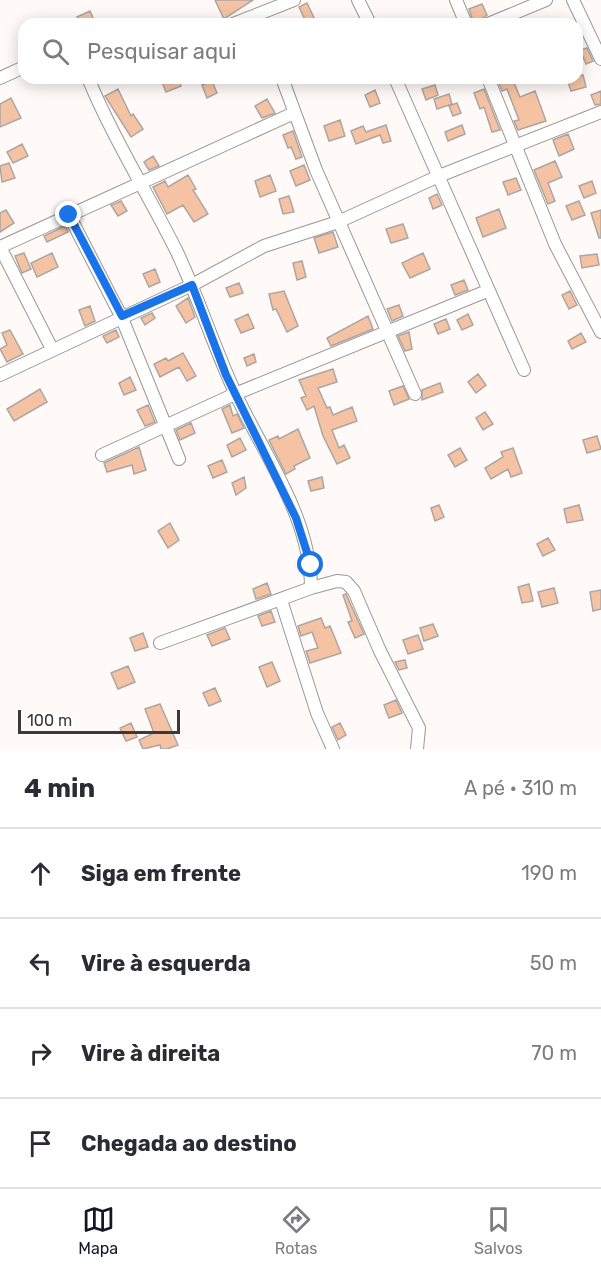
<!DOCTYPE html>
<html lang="pt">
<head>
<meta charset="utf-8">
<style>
	:root { --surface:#fff; --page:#f2f2f3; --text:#2b2b33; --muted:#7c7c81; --line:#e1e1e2; --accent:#111827 }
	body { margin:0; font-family:Rubik,sans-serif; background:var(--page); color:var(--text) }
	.scale { position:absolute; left:18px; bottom:15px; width:162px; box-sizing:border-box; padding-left:6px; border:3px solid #3b3a38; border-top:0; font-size:16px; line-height:21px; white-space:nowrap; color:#3b3a38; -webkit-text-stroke:4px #fff; paint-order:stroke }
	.stop { position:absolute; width:18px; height:18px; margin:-14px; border:4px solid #1a73e8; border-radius:50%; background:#fff }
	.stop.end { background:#1a73e8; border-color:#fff; box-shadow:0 2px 6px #0008 }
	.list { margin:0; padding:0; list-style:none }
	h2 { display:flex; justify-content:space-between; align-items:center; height:78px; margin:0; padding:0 24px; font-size:26px }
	h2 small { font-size:20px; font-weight:400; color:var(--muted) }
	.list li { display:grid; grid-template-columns:39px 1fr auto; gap:18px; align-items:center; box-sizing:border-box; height:90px; padding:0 24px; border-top:2px solid var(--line) }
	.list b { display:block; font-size:22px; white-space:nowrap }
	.list em { font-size:20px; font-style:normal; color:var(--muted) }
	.icon { flex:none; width:33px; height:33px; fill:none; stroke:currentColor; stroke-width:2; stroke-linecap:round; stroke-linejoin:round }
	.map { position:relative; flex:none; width:601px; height:749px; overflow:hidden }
	.search { position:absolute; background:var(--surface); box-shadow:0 3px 15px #0003; left:18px; right:18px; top:18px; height:66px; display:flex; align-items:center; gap:15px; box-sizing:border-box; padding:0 21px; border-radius:18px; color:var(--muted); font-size:22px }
	.sheet { height:438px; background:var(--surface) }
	nav { display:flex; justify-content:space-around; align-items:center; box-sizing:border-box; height:84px; border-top:2px solid var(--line); background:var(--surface); font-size:16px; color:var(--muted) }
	nav a { display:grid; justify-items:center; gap:3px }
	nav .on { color:var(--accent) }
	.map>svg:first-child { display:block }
</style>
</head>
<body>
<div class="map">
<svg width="601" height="749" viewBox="0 0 601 749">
	<rect width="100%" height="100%" fill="#fffaf7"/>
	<!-- building -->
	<path fill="#f5c3a3" stroke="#aba6a3" stroke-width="1.5" d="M 215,0 L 253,0 L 224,19 Z
		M 307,3 L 317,24 L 307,24 L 299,7 Z
		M 482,4 L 487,15 L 474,24 L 469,9 Z
		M 90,11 L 94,20 L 80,24 L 77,17 Z
		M 587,48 L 593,61 L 586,64 L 580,50 Z
		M 583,75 L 586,87 L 571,91 L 567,79 Z
		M 171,78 L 178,78 L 181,86 L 166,92 L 162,82 Z
		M 497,78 L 512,78 L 520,97 L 535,91 L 546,121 L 518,130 L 514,121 L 519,120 L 507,89 L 502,91 Z
		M 212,81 L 217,93 L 207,98 L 202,85 Z
		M 435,85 L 438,95 L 426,100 L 422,89 Z
		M 118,89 L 131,116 L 133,114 L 143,129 L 131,137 L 105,96 Z
		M 484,89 L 500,130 L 492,132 L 484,107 L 480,109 L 474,93 Z
		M 375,90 L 380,103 L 370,107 L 365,95 Z
		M 601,91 L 601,104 L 595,105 L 591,95 Z
		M 449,94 L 452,104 L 437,109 L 434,99 Z
		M 11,98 L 21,118 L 0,127 L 0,104 Z
		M 267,99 L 275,113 L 262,118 L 255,106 Z
		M 457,103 L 461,113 L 453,116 L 449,106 Z
		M 340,120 L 345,136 L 329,141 L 324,126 Z
		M 386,125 L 391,141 L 383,143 L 380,135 L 356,144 L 351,131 L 363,126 L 366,132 Z
		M 462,125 L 465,134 L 448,141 L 445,132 Z
		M 293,131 L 302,157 L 296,159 L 291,147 L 288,148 L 283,135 Z
		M 568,134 L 574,149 L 559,156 L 553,140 Z
		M 22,144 L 28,156 L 13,163 L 7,152 Z
		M 153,156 L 159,166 L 149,170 L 144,162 Z
		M 555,161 L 562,177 L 548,183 L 555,201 L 548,204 L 534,170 Z
		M 9,163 L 15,178 L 2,182 L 0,166 Z
		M 304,165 L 310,180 L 296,186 L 290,171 Z
		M 188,175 L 196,189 L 193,190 L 208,214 L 194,222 L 183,205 L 167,214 L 153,187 L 165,181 L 168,187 Z
		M 270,175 L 276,191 L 260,197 L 255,181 Z
		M 516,178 L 521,190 L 508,195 L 503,182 Z
		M 592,181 L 596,193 L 584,198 L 579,186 Z
		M 437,194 L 442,205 L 433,209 L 429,198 Z
		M 289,196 L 294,212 L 283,214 L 279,199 Z
		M 121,201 L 127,211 L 118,216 L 111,205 Z
		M 579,201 L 585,215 L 572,220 L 566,206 Z
		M 499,209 L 506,228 L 483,237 L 476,218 Z
		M 6,210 L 14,223 L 0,232 L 0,213 Z
		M 601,210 L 601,238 L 599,238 L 591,213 Z
		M 403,224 L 408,238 L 391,243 L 386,229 Z
		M 65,226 L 68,232 L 47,242 L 44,236 Z
		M 333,232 L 338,247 L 319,253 L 314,238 Z
		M 24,253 L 31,269 L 22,273 L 15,256 Z
		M 52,253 L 58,267 L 37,277 L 31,263 Z
		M 423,253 L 430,269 L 410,278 L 402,263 Z
		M 597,254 L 599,265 L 582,268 L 580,256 Z
		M 302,261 L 306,277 L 297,280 L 293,263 Z
		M 155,269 L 160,282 L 149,287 L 143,274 Z
		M 464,280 L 468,290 L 455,295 L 451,285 Z
		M 239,283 L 243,293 L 230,297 L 226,288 Z
		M 284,291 L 298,326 L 287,332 L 276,309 L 273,310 L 269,294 Z
		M 570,291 L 577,305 L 569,309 L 562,295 Z
		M 188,298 L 195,317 L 186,323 L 176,306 Z
		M 399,305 L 403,316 L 392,321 L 387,309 Z
		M 90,306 L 95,321 L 85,326 L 79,310 Z
		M 152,313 L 155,318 L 145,325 L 141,318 Z
		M 248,314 L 254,328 L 241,333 L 235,320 Z
		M 468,314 L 473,325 L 462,330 L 457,320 Z
		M 368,316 L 373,329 L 331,346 L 327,338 Z
		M 446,319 L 450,329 L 438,334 L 434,324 Z
		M 10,330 L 23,354 L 7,362 L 0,349 L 7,345 L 2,333 Z
		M 116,330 L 119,337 L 107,343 L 103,336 Z
		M 409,332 L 412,349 L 405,351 L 398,336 Z
		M 581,333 L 586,342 L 572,349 L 568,341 Z
		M 183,353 L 196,376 L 187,381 L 179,367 L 160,377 L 154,364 L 166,358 L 168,361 Z
		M 254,354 L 256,362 L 247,366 L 244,358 Z
		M 333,369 L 337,382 L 318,388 L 327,408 L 330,407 L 333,415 L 352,407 L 357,421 L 332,430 L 339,448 L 344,445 L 350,458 L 337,464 L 323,436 L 314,406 L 307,410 L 301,398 L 306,396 L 299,380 Z
		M 478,374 L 486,385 L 476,393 L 468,382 Z
		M 130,377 L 136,390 L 124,395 L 119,383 Z
		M 440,383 L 443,392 L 422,400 L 422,390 Z
		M 403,386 L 409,399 L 394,405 L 389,391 Z
		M 40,389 L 47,402 L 14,421 L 7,409 Z
		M 148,405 L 155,422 L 145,426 L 137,410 Z
		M 230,405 L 233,416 L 237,414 L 244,428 L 232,433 L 222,409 Z
		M 485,412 L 493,424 L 483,430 L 476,418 Z
		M 191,423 L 195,433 L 180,440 L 176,430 Z
		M 298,429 L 310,458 L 294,466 L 295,469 L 286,474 L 269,440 L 278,436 L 279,439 Z
		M 597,436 L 601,449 L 587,453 L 583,440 Z
		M 240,438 L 246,450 L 232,457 L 227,445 Z
		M 139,447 L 146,470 L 134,474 L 132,465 L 107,472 L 104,463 Z
		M 460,448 L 467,460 L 455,467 L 448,455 Z
		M 513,448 L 522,473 L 511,477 L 508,469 L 491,479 L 485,468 L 503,457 L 501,452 Z
		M 222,460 L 227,472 L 213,478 L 208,466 Z
		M 244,477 L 246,488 L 236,495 L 232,483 Z
		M 322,477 L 324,488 L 311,491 L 308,481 Z
		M 439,505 L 444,517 L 435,521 L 431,508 Z
		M 579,505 L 583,520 L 567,523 L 564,509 Z
		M 170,523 L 179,540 L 168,548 L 158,531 Z
		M 548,538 L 555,550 L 543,556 L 537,544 Z
		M 267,583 L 271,594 L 256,599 L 253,589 Z
		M 529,584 L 533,601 L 522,603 L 518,587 Z
		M 554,588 L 558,603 L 542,607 L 538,592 Z
		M 601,590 L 601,609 L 593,611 L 590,592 Z
		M 346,594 L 364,634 L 355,638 L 348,622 L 352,621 L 343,595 Z
		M 271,611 L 275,622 L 262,626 L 258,616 Z
		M 321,618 L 325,628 L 330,626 L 341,653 L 310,663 L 306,651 L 318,648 L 312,632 L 301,636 L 298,626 Z
		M 433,624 L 438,636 L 424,641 L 420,628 Z
		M 225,628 L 230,639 L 212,646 L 207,635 Z
		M 143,633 L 148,647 L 135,651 L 130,638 Z
		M 418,635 L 423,649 L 408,654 L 403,640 Z
		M 405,660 L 407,668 L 399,670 L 395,662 Z
		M 272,662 L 280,681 L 267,687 L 259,667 Z
		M 128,666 L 135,682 L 118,689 L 111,673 Z
		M 215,688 L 221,701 L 209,706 L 203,693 Z
		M 396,700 L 402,713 L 389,718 L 384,705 Z
		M 160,704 L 178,745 L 167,749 L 161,749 L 160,745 L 143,749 L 139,740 L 154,733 L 145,709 Z
		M 131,723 L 137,737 L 126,741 L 120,728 Z
		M 340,723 L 346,735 L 338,740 L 332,727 Z"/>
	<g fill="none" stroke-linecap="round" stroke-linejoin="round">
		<!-- minor casing -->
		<g stroke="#9b9794" stroke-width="14">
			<path id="minor" d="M 358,0 L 370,24
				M 456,0 L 466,24
				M 573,0 L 601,59
				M 233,24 L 294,0
				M 488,24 L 546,0
				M 0,78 L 24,67
				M 88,78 C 113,138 148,194 177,252 C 200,301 215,351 238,399 C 267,459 311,520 311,588
				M 282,78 L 316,170 L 415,394
				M 395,78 L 524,370
				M 488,78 L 555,244 L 601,332
				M 69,215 L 121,316 L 179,459
				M 0,247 L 294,113
				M 0,247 L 52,349
				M 0,375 L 192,285 L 264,246 L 338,222 L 439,176 L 601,112
				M 102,455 L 235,394 L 487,291
				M 281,600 L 317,713 L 333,749
				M 160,643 L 311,588 L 337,581 L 346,582 L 354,591 L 380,651 L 419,728 L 417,749"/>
		</g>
		<!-- minor -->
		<use href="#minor" stroke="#fff" stroke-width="12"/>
	</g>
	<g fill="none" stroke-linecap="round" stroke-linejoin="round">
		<!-- route -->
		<path stroke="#1a73e8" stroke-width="8" d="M 69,215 L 122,316 L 192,285 L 226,375 L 296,518 L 311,565"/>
	</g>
</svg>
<div class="scale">100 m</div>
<div class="stop" style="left:311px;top:565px"></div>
<div class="stop end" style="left:69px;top:215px"></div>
<div class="search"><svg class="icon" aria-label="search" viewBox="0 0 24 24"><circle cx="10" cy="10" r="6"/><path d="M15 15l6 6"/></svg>Pesquisar aqui</div>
</div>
<section class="sheet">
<h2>4 min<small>A pé · 310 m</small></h2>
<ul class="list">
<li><svg class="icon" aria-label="ahead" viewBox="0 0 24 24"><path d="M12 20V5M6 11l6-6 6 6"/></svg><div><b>Siga em frente</b></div><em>190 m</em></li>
<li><svg class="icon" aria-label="left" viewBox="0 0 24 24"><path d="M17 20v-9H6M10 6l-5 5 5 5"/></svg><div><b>Vire à esquerda</b></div><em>50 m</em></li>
<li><svg class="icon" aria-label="right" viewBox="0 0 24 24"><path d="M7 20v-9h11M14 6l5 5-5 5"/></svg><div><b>Vire à direita</b></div><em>70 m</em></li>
<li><svg class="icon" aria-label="arrive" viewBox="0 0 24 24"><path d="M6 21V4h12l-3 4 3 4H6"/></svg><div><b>Chegada ao destino</b></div></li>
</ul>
</section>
<nav>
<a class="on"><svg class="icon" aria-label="map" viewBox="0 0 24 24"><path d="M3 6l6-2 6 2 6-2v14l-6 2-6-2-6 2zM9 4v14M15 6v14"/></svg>Mapa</a>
<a><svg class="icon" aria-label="directions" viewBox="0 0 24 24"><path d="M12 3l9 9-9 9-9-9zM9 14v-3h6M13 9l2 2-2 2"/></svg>Rotas</a>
<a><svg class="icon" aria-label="saved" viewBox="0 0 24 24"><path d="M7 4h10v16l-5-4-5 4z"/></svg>Salvos</a>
</nav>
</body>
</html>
